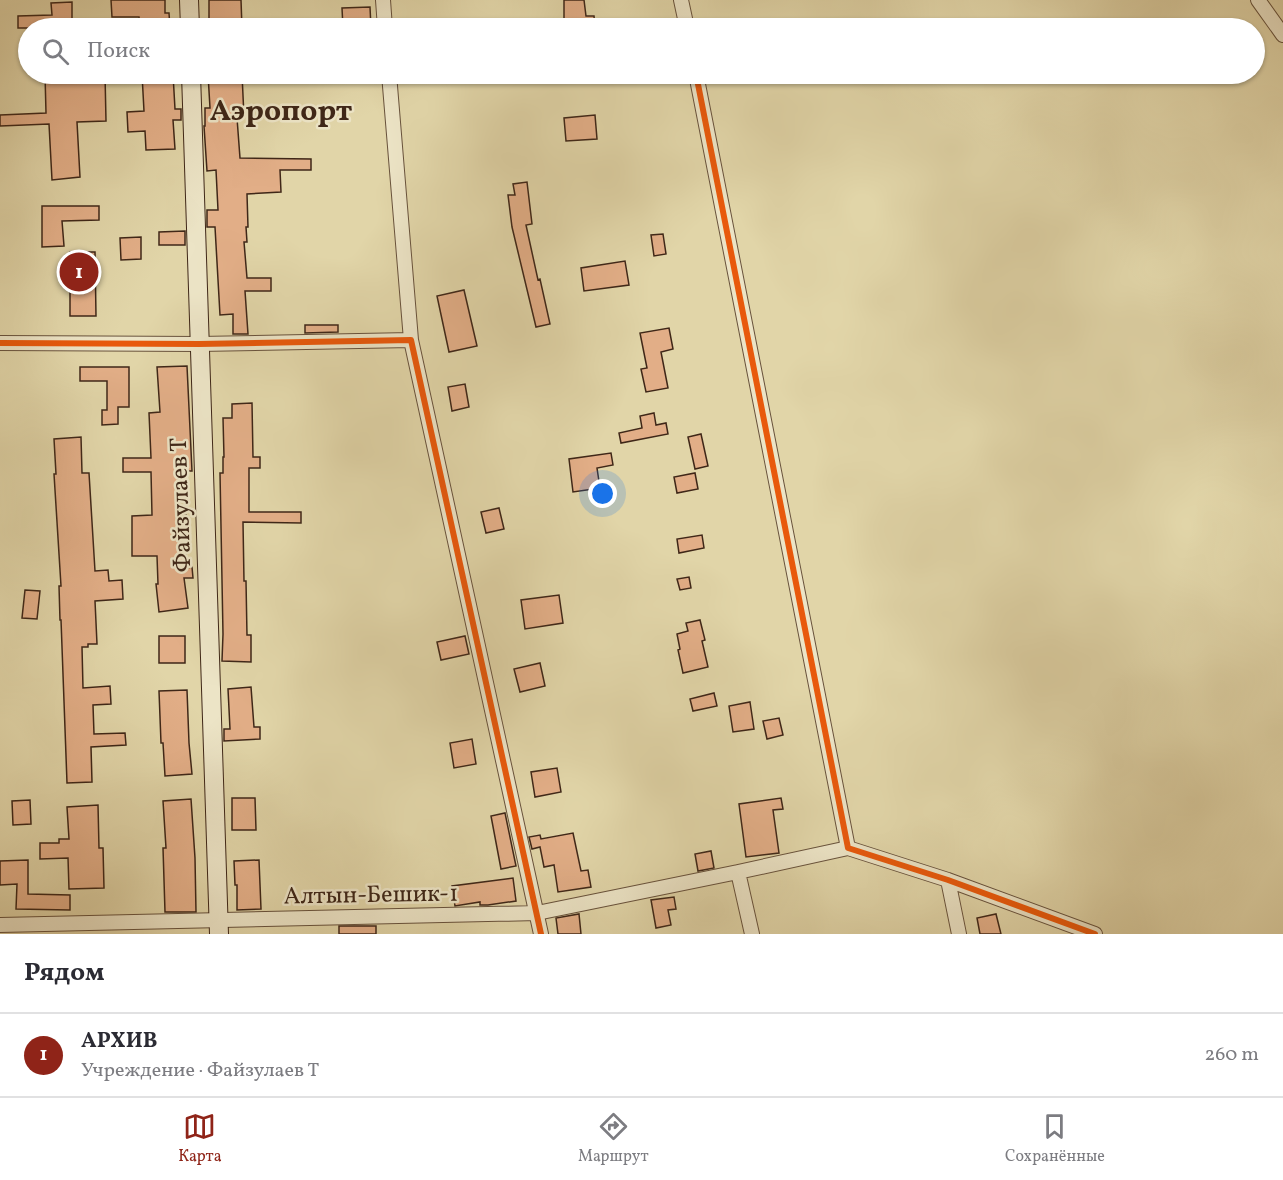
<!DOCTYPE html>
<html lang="ru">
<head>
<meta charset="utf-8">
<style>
	:root { --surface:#fff; --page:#f2f2f3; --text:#2b2b33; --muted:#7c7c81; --line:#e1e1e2; --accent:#8f2418 }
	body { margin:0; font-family:Vollkorn,serif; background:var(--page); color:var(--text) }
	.you { position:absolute; left:603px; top:494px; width:21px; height:21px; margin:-15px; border:4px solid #fff; border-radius:50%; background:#1a73e8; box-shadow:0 0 0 9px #1a73e833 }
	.badge { display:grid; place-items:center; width:39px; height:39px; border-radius:50%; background:var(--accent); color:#fff; font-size:20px; font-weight:700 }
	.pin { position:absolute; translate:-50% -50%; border:3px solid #fff; box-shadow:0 2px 6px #0006 }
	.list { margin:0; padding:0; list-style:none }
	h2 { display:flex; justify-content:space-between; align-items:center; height:78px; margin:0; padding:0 24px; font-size:26px }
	h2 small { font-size:20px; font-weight:400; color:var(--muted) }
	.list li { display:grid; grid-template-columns:39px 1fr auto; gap:18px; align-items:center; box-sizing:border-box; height:84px; padding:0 24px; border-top:2px solid var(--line) }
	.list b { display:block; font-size:22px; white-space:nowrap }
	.list p { margin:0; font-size:20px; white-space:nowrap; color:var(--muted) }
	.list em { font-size:20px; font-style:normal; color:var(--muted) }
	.icon { flex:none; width:33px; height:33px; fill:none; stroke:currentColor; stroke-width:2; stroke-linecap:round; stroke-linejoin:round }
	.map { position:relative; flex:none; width:1283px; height:934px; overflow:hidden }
	.search { position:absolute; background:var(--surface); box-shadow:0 2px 4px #0004; left:18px; right:18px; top:18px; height:66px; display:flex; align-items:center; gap:15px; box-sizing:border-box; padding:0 21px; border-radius:33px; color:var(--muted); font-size:22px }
	.sheet { height:162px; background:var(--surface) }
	nav { display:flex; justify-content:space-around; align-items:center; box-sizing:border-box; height:84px; border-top:2px solid var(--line); background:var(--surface); font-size:16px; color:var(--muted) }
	nav a { display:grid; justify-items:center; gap:3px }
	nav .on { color:var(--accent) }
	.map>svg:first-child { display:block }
</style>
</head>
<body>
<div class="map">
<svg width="1283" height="934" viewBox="0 0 1283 934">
	<rect width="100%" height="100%" fill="#e1d5a8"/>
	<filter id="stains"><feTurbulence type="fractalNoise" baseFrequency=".00333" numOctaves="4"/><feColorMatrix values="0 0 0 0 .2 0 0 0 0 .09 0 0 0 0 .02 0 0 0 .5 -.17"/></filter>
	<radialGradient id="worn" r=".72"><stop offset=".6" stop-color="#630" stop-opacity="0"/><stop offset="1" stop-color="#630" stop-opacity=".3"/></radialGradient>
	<!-- building -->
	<path fill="#e2ae87" stroke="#3f2718" stroke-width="1.5" d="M 111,0 L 165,0 L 165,13 L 169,13 L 170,28 L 140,28 L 139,17 L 112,17 Z
		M 209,0 L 241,0 L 242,28 L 209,28 Z
		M 564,0 L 584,0 L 586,16 L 594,16 L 595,28 L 564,28 Z
		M 72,2 L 72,28 L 18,28 L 18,16 L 52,15 L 51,3 Z
		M 370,7 L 371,28 L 343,28 L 342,8 Z
		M 45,74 L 105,74 L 106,121 L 77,122 L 80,177 L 52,180 L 49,124 L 0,126 L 0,115 L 46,113 Z
		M 142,74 L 173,74 L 175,109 L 181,109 L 181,120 L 173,120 L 175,149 L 146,150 L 145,131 L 128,132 L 127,112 L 144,111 Z
		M 208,74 L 242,74 L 244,117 L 237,118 L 240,158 L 311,159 L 311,170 L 280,170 L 281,192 L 247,194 L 248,227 L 246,227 L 247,242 L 244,242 L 247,278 L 271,278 L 271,291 L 245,291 L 248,334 L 233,334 L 233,314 L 220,315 L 215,227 L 207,227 L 207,210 L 218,210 L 216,170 L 207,171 L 204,126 L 205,126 L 205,108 L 210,108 Z
		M 595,115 L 597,139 L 566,141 L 564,118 Z
		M 527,182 L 532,224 L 526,225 L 538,280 L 540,279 L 550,324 L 536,327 L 512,227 L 508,195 L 515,195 L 513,184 Z
		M 42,206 L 99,206 L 99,220 L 62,221 L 64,246 L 42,247 Z
		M 185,231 L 185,245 L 159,245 L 159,232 Z
		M 663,234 L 666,254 L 654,256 L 651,235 Z
		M 141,237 L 141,259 L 121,260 L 120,238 Z
		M 70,252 L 95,252 L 96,316 L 70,316 Z
		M 625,261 L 629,285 L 584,291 L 581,268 Z
		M 464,290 L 477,346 L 449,352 L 437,296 Z
		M 305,325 L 338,325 L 338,332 L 305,333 Z
		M 669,328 L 673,349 L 661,352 L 668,388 L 646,392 L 641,369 L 647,368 L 640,333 Z
		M 187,366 L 192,471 L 178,471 L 179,515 L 186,515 L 186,568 L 192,567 L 193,578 L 184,578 L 188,608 L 159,612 L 156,584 L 158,584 L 157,556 L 132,556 L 132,516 L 152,515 L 151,472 L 123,472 L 123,458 L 151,458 L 149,413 L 160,412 L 157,367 Z
		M 80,367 L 129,367 L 129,407 L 118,407 L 118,424 L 102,425 L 102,410 L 107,410 L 107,381 L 80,381 Z
		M 465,384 L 469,407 L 452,411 L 448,387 Z
		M 252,403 L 253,457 L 260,457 L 260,468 L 249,468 L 249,512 L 301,512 L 301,523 L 243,522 L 244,581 L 246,581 L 247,635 L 251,635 L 251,662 L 222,661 L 223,634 L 220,473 L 223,473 L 223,457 L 224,457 L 223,418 L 232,418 L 232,404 Z
		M 654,413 L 656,425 L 666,423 L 668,434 L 621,443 L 619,433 L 642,428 L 640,416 Z
		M 701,434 L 708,466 L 695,469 L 688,437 Z
		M 81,437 L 82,473 L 89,473 L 95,571 L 108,570 L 109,581 L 122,580 L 123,599 L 95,601 L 97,644 L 88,644 L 88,647 L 82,647 L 83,688 L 110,686 L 111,704 L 93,705 L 94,734 L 125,733 L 126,745 L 91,747 L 92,782 L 67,783 L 61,620 L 60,620 L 59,586 L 61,586 L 54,474 L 56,474 L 54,439 Z
		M 611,453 L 613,465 L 597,468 L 600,488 L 573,492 L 569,459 Z
		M 695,473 L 698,489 L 677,493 L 674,477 Z
		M 499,508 L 504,529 L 486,533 L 481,512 Z
		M 702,535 L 704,548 L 679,553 L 677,539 Z
		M 689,577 L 691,588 L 680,590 L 677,579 Z
		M 25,590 L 40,591 L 37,619 L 22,618 Z
		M 559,595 L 563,623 L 525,629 L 521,600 Z
		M 700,620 L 705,640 L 702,641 L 708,667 L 683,673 L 678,650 L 680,649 L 677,634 L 688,631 L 686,623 Z
		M 159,636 L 185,636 L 185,663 L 159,663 Z
		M 465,636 L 469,654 L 441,660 L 437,642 Z
		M 540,663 L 545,686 L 520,692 L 514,669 Z
		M 251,687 L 254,727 L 260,727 L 260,739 L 224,741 L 224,729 L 230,729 L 228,689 Z
		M 187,690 L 189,743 L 192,774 L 165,776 L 163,743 L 161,743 L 159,691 Z
		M 714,693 L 717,706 L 693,711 L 690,699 Z
		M 750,702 L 754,729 L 733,732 L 729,706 Z
		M 779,718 L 783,735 L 767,739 L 763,721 Z
		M 472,739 L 476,764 L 454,768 L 450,743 Z
		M 557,768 L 561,792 L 535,797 L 531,772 Z
		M 232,798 L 255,798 L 256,830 L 232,830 Z
		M 781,798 L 783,809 L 773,810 L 779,853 L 746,857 L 739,804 Z
		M 191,799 L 195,858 L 196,912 L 165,912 L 163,848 L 166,848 L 163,801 Z
		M 30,800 L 31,824 L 13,825 L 12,801 Z
		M 98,805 L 99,848 L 103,848 L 104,888 L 69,889 L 68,858 L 40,859 L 40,843 L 59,843 L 59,839 L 69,839 L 67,807 Z
		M 505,813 L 516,866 L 501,869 L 491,816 Z
		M 573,833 L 581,871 L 588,870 L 591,887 L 558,892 L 554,865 L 544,867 L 540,847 L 532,849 L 529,837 L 540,835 L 541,839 Z
		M 711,851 L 714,868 L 698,871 L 695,854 Z
		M 28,860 L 28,894 L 70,895 L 70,910 L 16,909 L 17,884 L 0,885 L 0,861 Z
		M 259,860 L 261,909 L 237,910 L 237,885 L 235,885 L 234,861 Z
		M 513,878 L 516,901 L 488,905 L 480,905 L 480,902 L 455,906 L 452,886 Z
		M 674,897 L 676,909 L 668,910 L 671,925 L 656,928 L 651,900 Z
		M 579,914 L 581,934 L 558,934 L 556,918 Z
		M 996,914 L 1001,934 L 980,934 L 977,918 Z
		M 339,926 L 376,926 L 376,934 L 339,934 Z"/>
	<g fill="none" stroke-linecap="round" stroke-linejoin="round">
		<!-- street casing -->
		<g stroke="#68523c" stroke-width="16">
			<path id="street" d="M 383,0 L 385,28
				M 681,0 L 687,28
				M 1258,0 L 1283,35
				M 389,74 L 411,340
				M 696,74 L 848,848 L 948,880 L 1095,934
				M 0,343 L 199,344 L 411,340 L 541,934
				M 738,872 L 752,934
				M 948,880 L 959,934
				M 0,925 L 537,913 L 738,872 L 848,848"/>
		</g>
		<!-- secondary casing -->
		<g stroke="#3f2718" stroke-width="20">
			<path id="secondary" d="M 189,0 L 190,28
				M 191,74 L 219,934"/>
		</g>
		<!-- street -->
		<use href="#street" stroke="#ece4c6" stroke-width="14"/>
		<!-- secondary -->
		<use href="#secondary" stroke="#ece4c6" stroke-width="18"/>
		<!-- cycleway casing -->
		<g stroke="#ece4c6" stroke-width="10">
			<path id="cycleway" d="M 696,74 L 848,848 L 948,880 L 1095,934
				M 0,343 L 199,344 L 411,340 L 541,934"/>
		</g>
		<!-- cycleway -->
		<use href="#cycleway" stroke="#e8590c" stroke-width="6"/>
	</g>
	<g text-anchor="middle" stroke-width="5" stroke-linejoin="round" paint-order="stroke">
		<!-- street labels -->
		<g font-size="24" fill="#3f2718" stroke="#ece4c6">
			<text transform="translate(180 505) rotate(-92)" y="8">Файзулаев Т</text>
			<text transform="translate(371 894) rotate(-1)" y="8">Алтын-Бешик-1</text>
		</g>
		<!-- district labels -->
		<g font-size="30" font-weight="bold" fill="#3f2718" stroke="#ece4c6">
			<text x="281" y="120">Аэропорт</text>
		</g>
	</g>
	<rect width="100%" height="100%" filter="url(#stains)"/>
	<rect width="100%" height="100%" fill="url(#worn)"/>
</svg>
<div class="you"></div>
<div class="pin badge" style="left:79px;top:272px">1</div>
<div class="search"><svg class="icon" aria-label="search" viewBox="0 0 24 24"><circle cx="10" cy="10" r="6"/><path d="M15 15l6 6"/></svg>Поиск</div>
</div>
<section class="sheet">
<h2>Рядом<small></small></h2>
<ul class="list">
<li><span class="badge">1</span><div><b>АРХИВ</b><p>Учреждение · Файзулаев Т</p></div><em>260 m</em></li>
</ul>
</section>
<nav>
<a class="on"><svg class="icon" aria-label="map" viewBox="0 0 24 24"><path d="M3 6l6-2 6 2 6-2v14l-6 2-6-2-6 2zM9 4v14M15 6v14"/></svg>Карта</a>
<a><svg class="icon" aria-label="directions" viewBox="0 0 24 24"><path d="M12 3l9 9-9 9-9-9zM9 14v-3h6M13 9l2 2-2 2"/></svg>Маршрут</a>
<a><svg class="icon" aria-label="saved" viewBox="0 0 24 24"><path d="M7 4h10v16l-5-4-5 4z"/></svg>Сохранённые</a>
</nav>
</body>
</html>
